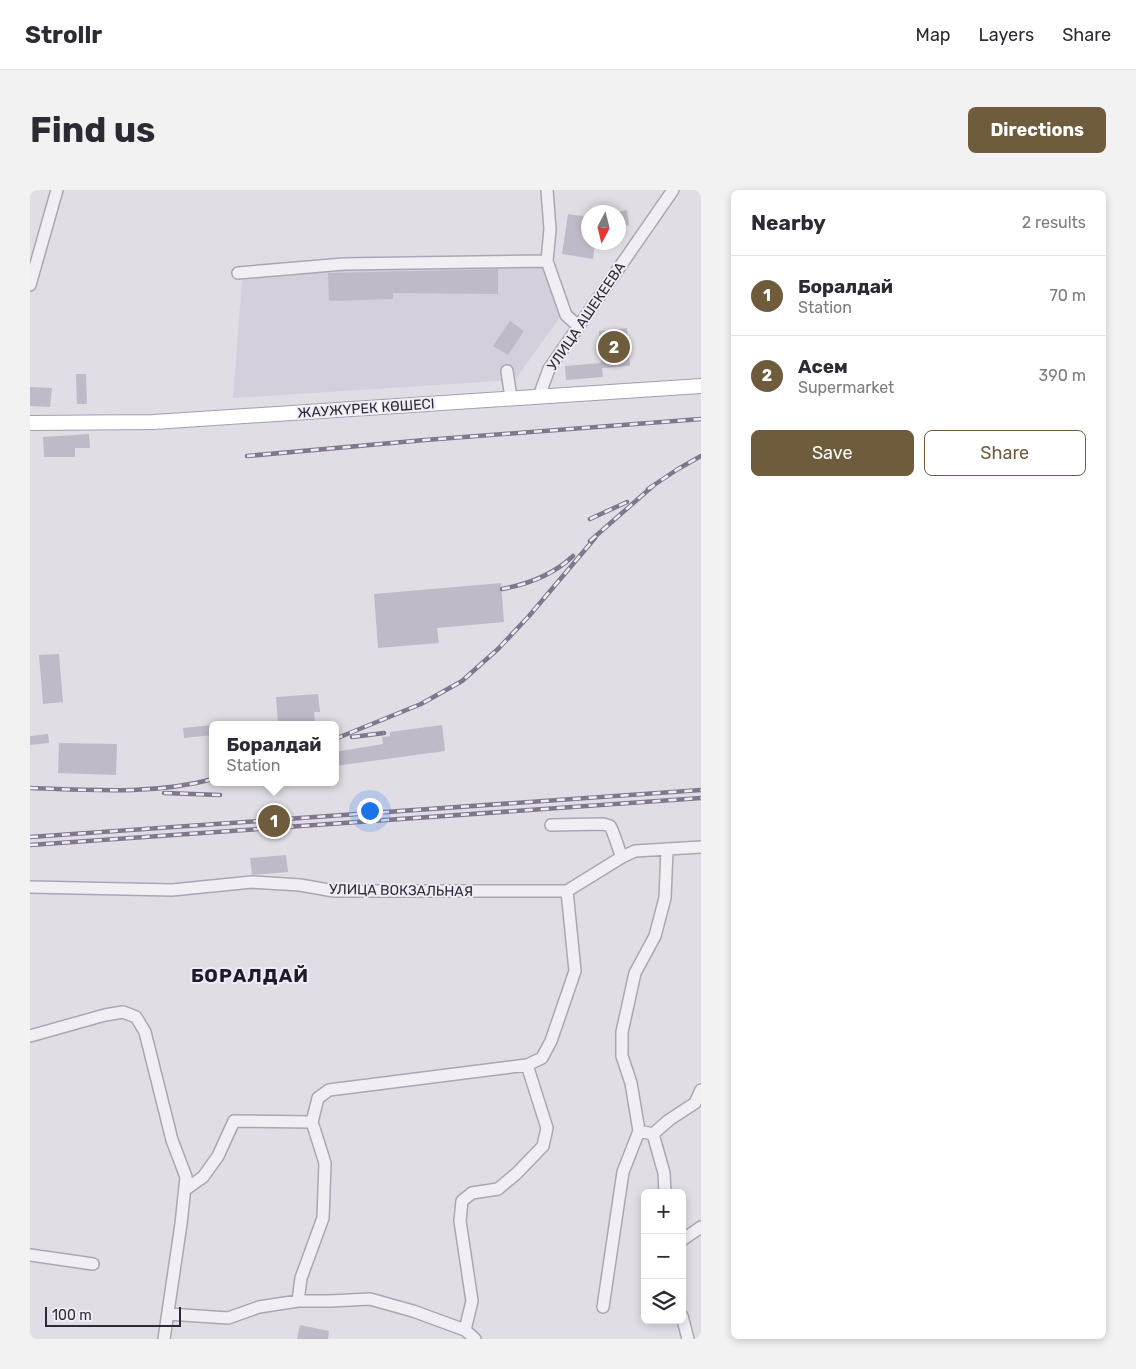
<!DOCTYPE html>
<html lang="en">
<head>
<meta charset="utf-8">
<style>
	:root { --surface:#fff; --page:#f2f2f3; --text:#2b2b33; --muted:#7c7c81; --line:#e1e1e2; --accent:#6f5c3d }
	body { margin:0; font-family:Rubik,sans-serif; background:var(--page); color:var(--text) }
	.controls { position:absolute; right:15px; bottom:15px; display:grid; overflow:hidden; border-radius:8px; box-shadow:0 2px 8px #0003 }
	.controls button { width:45px; height:45px; display:grid; place-items:center; padding:0; border:0; border-bottom:1px solid var(--line); background:var(--surface); color:var(--text); font:25px sans-serif }
	.compass { position:absolute; left:551px; top:15px; width:45px; height:45px; border-radius:50%; background:var(--surface); box-shadow:0 2px 8px #0003; rotate:187deg }
	.scale { position:absolute; left:15px; bottom:12px; width:136px; box-sizing:border-box; padding-left:5px; border:2px solid #30283a; border-top:0; font-size:14px; line-height:18px; white-space:nowrap; color:#30283a; -webkit-text-stroke:4px #efecf3; paint-order:stroke }
	.you { position:absolute; left:339px; top:620px; width:18px; height:18px; margin:-12px; border:4px solid #fff; border-radius:50%; background:#1a73e8; box-shadow:0 0 0 8px #1a73e833 }
	.badge { display:grid; place-items:center; width:32px; height:32px; border-radius:50%; background:var(--accent); color:#fff; font-size:16px; font-weight:700 }
	.pin { position:absolute; translate:-50% -50%; border:2px solid #fff; box-shadow:0 1px 5px #0006 }
	.popup { position:absolute; left:179px; top:531px; width:130px; height:65px; box-sizing:border-box; display:grid; place-content:center; border-radius:8px; background:var(--surface); filter:drop-shadow(0 1px 4px #0005); font-size:16px; white-space:nowrap; color:var(--muted) }
	.popup b { font-size:19px; color:var(--text) }
	.popup::after { content:''; position:absolute; left:50%; top:100%; margin-left:-10px; border:10px solid transparent; border-top-color:var(--surface) }
	.list { margin:0; padding:0; list-style:none }
	h2 { display:flex; justify-content:space-between; align-items:center; height:65px; margin:0; padding:0 20px; font-size:21px }
	h2 small { font-size:16px; font-weight:400; color:var(--muted) }
	.list li { display:grid; grid-template-columns:32px 1fr auto; gap:15px; align-items:center; box-sizing:border-box; height:80px; padding:0 20px; border-top:1px solid var(--line) }
	.list b { display:block; font-size:19px; white-space:nowrap }
	.list p { margin:0; font-size:16px; white-space:nowrap; color:var(--muted) }
	.list em { font-size:16px; font-style:normal; color:var(--muted) }
	.actions { display:flex; gap:10px; padding:15px 20px }
	.actions a { flex:1; padding:11px 0; border:1px solid var(--accent); border-radius:8px; text-align:center; font-size:18px; color:var(--accent) }
	.actions .main { background:var(--accent); color:#fff }
	.icon { flex:none; width:28px; height:28px; fill:none; stroke:currentColor; stroke-width:2; stroke-linecap:round; stroke-linejoin:round }
	.map { position:relative; flex:none; width:671px; height:1149px; overflow:hidden; border-radius:8px }
	header { display:flex; align-items:center; gap:30px; box-sizing:border-box; height:70px; padding:0 25px; background:var(--surface); border-bottom:1px solid var(--line) }
	header strong { font-size:24px }
	nav { display:flex; gap:28px; margin-inline-start:auto; font-size:18px }
	.intro { display:flex; align-items:center; justify-content:space-between; box-sizing:border-box; height:120px; padding:0 30px }
	h1 { margin:0; font-size:35px }
	.button { padding:12px 22px; border-radius:8px; background:var(--accent); color:#fff; font-size:18px; font-weight:700 }
	main { display:flex; gap:30px; padding:0 30px }
	aside { flex:1; background:var(--surface); border-radius:8px; box-shadow:0 2px 8px #0003 }
	.map>svg:first-child { display:block }
</style>
</head>
<body>
<header>
<strong>Strollr</strong>
<nav><a>Map</a><a>Layers</a><a>Share</a></nav>
</header>
<div class="intro"><h1>Find us</h1><a class="button">Directions</a></div>
<main>
<div class="map">
<svg width="671" height="1149" viewBox="0 0 671 1149">
	<rect width="100%" height="100%" fill="#e0dde5"/>
	<!-- built -->
	<path fill="#d4cfda" d="M 370,77 L 513,78 L 530,127 L 485,190 L 203,208 L 212,90 L 298,79 Z"/>
	<!-- building -->
	<path fill="#c0bac8" d="M 597,20 L 599,35 L 588,37 L 588,22 Z
		M 538,24 L 558,27 L 558,52 L 565,52 L 563,69 L 532,64 Z
		M 468,79 L 468,104 L 363,103 L 363,109 L 299,111 L 298,83 Z
		M 480,131 L 494,141 L 478,165 L 463,156 Z
		M 597,138 L 600,176 L 572,178 L 573,187 L 536,190 L 535,176 L 571,173 L 569,141 Z
		M 46,184 L 56,184 L 57,214 L 47,214 Z
		M 0,197 L 22,198 L 20,217 L 0,216 Z
		M 59,244 L 60,258 L 45,258 L 45,267 L 14,267 L 13,247 Z
		M 471,393 L 474,432 L 407,438 L 409,453 L 348,458 L 344,404 Z
		M 29,464 L 33,512 L 13,514 L 9,465 Z
		M 288,504 L 290,522 L 284,522 L 285,535 L 248,535 L 246,507 Z
		M 183,535 L 183,545 L 154,548 L 153,538 Z
		M 412,535 L 415,561 L 305,576 L 305,562 L 353,554 L 352,547 L 360,546 L 360,542 Z
		M 18,544 L 19,553 L 0,555 L 0,546 Z
		M 29,553 L 87,554 L 86,585 L 28,583 Z
		M 256,665 L 258,682 L 222,685 L 220,668 Z
		M 270,1135 L 299,1141 L 298,1149 L 267,1149 Z"/>
	<g fill="none" stroke-linecap="round" stroke-linejoin="round">
		<!-- minor casing -->
		<g stroke="#aba7b2" stroke-width="14">
			<path id="minor" d="M 517,0 L 520,39 L 517,71 L 536,125 L 548,136
				M 208,83 L 314,74 L 517,71
				M 0,95 L 27,0
				M 477,181 L 481,208
				M 509,206 L 519,179 L 643,0
				M 521,635 L 573,634 L 580,636 C 585,645 587,656 592,667
				M 637,659 L 635,708 L 625,746 L 605,783 L 592,842 L 592,866 L 601,893 L 609,941 L 623,944 L 639,930 L 665,913 L 671,900
				M 0,697 L 142,700 L 222,692 L 270,695 L 304,701 L 537,701 L 592,667 L 605,661 L 671,657
				M 0,846 L 75,825 L 93,822 L 106,827 L 115,842 L 142,950 L 156,987 L 151,1034 L 134,1149
				M 623,944 L 634,983 L 635,1003
				M 156,999 L 173,987 L 188,966 L 204,931 L 282,932 L 288,908 L 299,900 L 497,875 L 512,868 L 521,851 L 545,781 L 537,701
				M 652,1050 L 671,1037
				M 0,1065 L 63,1074
				M 268,1111 L 271,1088 L 293,1028 L 295,973 L 282,932
				M 573,1117 L 593,982 L 609,941
				M 138,1124 L 198,1128 L 229,1117 L 268,1111 L 300,1111 L 340,1109 L 383,1121 L 435,1140 L 445,1149
				M 652,1126 L 658,1149
				M 435,1140 L 442,1111 L 430,1031 L 432,1011 L 442,1003 L 468,999 L 487,983 L 513,956 L 517,938 L 497,875"/>
		</g>
		<!-- major casing -->
		<g stroke="#a59db0" stroke-width="16">
			<path id="major" d="M 0,233 L 124,232 L 671,196"/>
		</g>
		<!-- minor -->
		<use href="#minor" stroke="#f1eff4" stroke-width="11"/>
		<!-- major -->
		<use href="#major" stroke="#fff" stroke-width="14"/>
		<!-- rail casing -->
		<g stroke="#81778d" stroke-width="4.5">
			<path id="rail" d="M 217,266 L 395,250 L 671,229
				M 618,299 L 648,279 L 671,266
				M 560,329 L 597,312
				M 560,351 L 624,295
				M 472,399 C 499,394 523,385 543,366
				M 322,547 L 354,543
				M 305,549 L 391,514 L 432,491 L 468,459 L 499,426 L 565,348
				M 0,598 C 60,600 124,605 183,589
				M 134,603 L 190,605
				M 0,647 L 671,600
				M 0,655 L 671,608"/>
		</g>
		<!-- rail -->
		<use href="#rail" stroke="#efecf3" stroke-width="2.5" stroke-dasharray="8" stroke-linecap="butt"/>
	</g>
	<g text-anchor="middle" stroke-width="4" stroke-linejoin="round" paint-order="stroke">
		<!-- street labels -->
		<g font-size="14" fill="#30283a" stroke="#efecf3">
			<text transform="translate(556 126) rotate(-56)" y="5">УЛИЦА АШЕКЕЕВА</text>
			<text transform="translate(336 218) rotate(-4)" y="5">ЖАУЖҮРЕК КӨШЕСІ</text>
			<text transform="translate(371 700) rotate(1)" y="5">УЛИЦА ВОКЗАЛЬНАЯ</text>
		</g>
		<!-- district labels -->
		<g font-size="19" font-weight="bold" letter-spacing="1" fill="#221a2b" stroke="#efecf3">
			<text x="220" y="792">БОРАЛДАЙ</text>
		</g>
	</g>
</svg>
<div class="controls">
<button>+</button>
<button>−</button>
<button><svg class="icon" aria-label="layers" viewBox="0 0 24 24"><path d="M12 4l9 5-9 5-9-5zM3 14l9 5 9-5"/></svg></button>
</div>
<svg class="compass" viewBox="-18 -18 36 36"><path d="M0-13l5 13h-10z" fill="#e53935"/><path d="M0 13l5-13h-10z" fill="#7c7c81"/></svg>
<div class="scale">100 m</div>
<div class="you"></div>
<div class="pin badge" style="left:244px;top:631px">1</div>
<div class="popup"><b>Боралдай</b>Station</div>
<div class="pin badge" style="left:584px;top:157px">2</div>
</div>
<aside>
<h2>Nearby<small>2 results</small></h2>
<ul class="list">
<li><span class="badge">1</span><div><b>Боралдай</b><p>Station</p></div><em>70 m</em></li>
<li><span class="badge">2</span><div><b>Асем</b><p>Supermarket</p></div><em>390 m</em></li>
</ul>
<div class="actions"><a class="main">Save</a><a>Share</a></div>
</aside>
</main>
</body>
</html>
